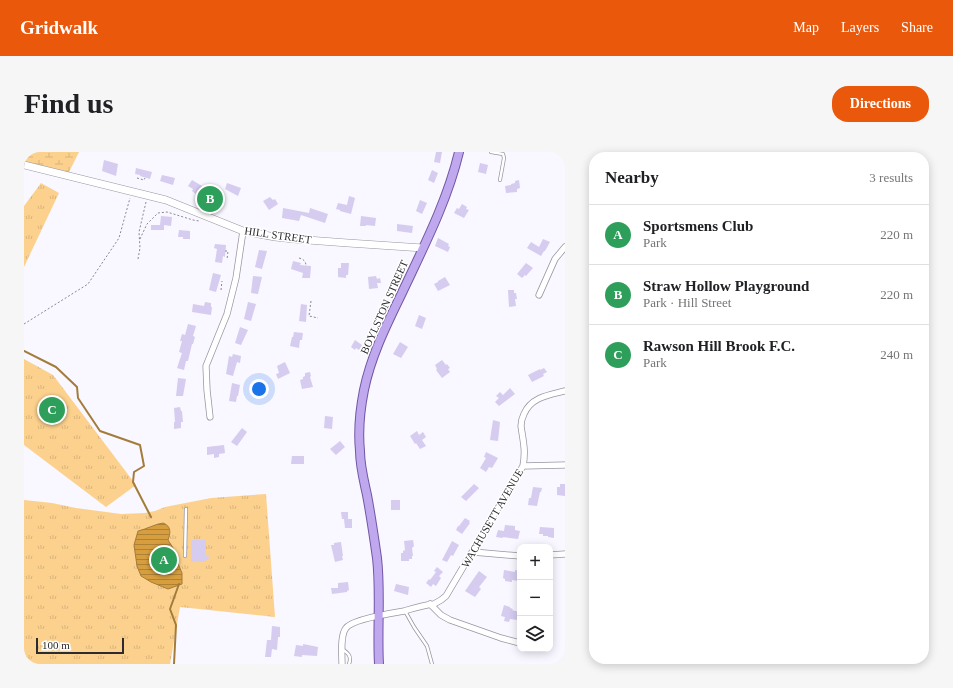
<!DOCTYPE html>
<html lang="en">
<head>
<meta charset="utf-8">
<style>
	:root { --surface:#fff; --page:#f6f6f6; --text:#202124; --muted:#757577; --line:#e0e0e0; --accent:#ea580c }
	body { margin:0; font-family:Georgia,serif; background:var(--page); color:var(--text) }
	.controls { position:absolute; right:12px; bottom:12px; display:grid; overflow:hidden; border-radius:8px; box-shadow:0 2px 10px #0003 }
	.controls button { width:36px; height:36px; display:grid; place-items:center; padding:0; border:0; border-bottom:1px solid var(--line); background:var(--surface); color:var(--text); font:20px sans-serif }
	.scale { position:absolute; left:12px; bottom:10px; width:88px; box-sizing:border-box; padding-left:4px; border:2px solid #2c2b2f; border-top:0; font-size:11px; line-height:14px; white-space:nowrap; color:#2c2b2f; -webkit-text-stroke:3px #fff; paint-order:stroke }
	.you { position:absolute; left:235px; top:237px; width:14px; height:14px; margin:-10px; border:3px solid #fff; border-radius:50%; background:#1a73e8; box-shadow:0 0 0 6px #1a73e833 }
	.badge { display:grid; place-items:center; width:26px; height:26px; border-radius:50%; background:var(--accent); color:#fff; font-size:13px; font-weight:700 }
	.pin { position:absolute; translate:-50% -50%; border:2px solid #fff; box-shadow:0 1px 4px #0006 }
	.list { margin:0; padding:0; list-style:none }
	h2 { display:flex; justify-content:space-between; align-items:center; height:52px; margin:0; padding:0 16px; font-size:17px }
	h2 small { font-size:13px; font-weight:400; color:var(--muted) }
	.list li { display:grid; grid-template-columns:26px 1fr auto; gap:12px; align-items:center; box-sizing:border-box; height:60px; padding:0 16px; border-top:1px solid var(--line) }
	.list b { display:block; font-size:15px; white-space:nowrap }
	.list p { margin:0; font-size:13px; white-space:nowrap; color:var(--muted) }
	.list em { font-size:13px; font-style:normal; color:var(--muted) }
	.icon { flex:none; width:22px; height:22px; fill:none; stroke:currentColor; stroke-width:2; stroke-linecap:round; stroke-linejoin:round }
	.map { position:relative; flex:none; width:541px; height:512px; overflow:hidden; border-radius:16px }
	header { display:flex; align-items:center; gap:24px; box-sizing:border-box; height:56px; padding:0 20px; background:var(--accent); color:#fff }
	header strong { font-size:19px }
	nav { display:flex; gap:22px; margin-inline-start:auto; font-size:14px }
	.intro { display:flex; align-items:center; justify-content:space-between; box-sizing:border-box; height:96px; padding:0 24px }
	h1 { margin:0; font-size:28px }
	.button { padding:10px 18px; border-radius:16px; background:var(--accent); color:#fff; font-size:14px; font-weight:700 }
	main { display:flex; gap:24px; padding:0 24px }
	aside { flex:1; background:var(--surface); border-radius:16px; box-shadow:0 2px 10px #0003 }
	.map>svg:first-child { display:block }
</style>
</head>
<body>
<header>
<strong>Gridwalk</strong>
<nav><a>Map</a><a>Layers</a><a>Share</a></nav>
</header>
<div class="intro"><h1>Find us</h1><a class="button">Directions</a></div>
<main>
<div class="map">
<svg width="541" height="512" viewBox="0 0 541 512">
	<defs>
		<pattern id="wetland-marsh" width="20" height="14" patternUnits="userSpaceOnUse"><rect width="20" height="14" fill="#fcd18d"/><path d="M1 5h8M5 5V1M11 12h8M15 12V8" fill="none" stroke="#d8b47a"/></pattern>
		<pattern id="park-tufts" width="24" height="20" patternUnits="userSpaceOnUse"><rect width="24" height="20" fill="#fcd18d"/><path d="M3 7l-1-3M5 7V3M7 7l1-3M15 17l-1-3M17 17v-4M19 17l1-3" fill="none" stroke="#d8b47a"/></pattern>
		<pattern id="water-rules" width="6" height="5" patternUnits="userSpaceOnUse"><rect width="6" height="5" fill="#d69e3e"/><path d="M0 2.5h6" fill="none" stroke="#ae8134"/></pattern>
	</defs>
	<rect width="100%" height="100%" fill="#f9f7ff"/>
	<!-- wetland -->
	<path fill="url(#wetland-marsh)" d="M 0,0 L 55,0 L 43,24 L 0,13 Z"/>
	<!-- park -->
	<path fill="url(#park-tufts)" d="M 17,31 L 35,41 L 0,115 L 0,54 Z
		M 0,207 L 29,223 L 112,333 L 82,355 L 0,293 Z
		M 242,342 L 251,465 L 156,455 L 146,512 L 0,512 L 0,348 L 28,351 L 52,356 L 97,362 L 121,361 L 131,359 L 141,355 L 187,346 Z"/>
	<!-- water -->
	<path fill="url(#water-rules)" stroke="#a37c3a" d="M 139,371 C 147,374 147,380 144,388 L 149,396 L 152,407 L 158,421 L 158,432 L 144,437 L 127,430 L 117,424 L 113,414 L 110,393 L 114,379 C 123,377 131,372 139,371 Z"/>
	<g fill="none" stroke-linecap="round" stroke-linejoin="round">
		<!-- stream -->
		<path stroke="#a37c3a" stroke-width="2" d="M 0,199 L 32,215 L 53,235 L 54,246 L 76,279 L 116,293 L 120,314 L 110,320 L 109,330 L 127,365
			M 150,512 L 152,473 L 146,457 L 155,432"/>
	</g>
	<!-- building -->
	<path fill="#d5ccf0" d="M 412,0 L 418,0 L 416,11 L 410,10 Z
		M 80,8 L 94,12 L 92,24 L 78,19 Z
		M 456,11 L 464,13 L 462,22 L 454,20 Z
		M 112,16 L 128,20 L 126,27 L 116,24 L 116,23 L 111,22 Z
		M 408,18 L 414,21 L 410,31 L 404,28 Z
		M 138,23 L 151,26 L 149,33 L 136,29 Z
		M 168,28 L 183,37 L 179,44 L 174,41 L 173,43 L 168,39 L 169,37 L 164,34 Z
		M 495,28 L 496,36 L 493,37 L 493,40 L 482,41 L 481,34 L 487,33 L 487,32 L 491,31 L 491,29 Z
		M 203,31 L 217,36 L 214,44 L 201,37 Z
		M 325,44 L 331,46 L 327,62 L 316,59 L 316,58 L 312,57 L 314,51 L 323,53 Z
		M 246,45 L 249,48 L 251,47 L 254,52 L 245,58 L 239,49 Z
		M 396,48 L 403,51 L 398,62 L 392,59 Z
		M 438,52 L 443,55 L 442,57 L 445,58 L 440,66 L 430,61 L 433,56 L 435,57 Z
		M 259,56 L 285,61 L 286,56 L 304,62 L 301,71 L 277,63 L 275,69 L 258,66 Z
		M 137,64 L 148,65 L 147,74 L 140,73 L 140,78 L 127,78 L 127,73 L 136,73 Z
		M 337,64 L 352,66 L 351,74 L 342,73 L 342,74 L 336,74 Z
		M 373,72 L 389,74 L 388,81 L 373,79 Z
		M 155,78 L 166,79 L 166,87 L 159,87 L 159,85 L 154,85 Z
		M 414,86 L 425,92 L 424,94 L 426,95 L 424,100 L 411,94 Z
		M 519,87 L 526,90 L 521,99 L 520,99 L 517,104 L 503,96 L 507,90 L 515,95 Z
		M 191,92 L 202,93 L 201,105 L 199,104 L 198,111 L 191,110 L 193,97 L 190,96 Z
		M 235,98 L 243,99 L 238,117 L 231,115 Z
		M 269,109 L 277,111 L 276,113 L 287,114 L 286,126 L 278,126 L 279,121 L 267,117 Z
		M 317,111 L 325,111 L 324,123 L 322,123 L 322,126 L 314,125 L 314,116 L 317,116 Z
		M 502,111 L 509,116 L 502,124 L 501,123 L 498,126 L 493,122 Z
		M 189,121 L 197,123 L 192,140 L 185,138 Z
		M 229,124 L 238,125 L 234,142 L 227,141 Z
		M 352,124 L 353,127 L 356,126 L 357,131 L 353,131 L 354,136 L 345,137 L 344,125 Z
		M 421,125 L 426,133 L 414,139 L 410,132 L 414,130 L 414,129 Z
		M 484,138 L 490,138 L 490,141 L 492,141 L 493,147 L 491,147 L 492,154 L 485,155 Z
		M 181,150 L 187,151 L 187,155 L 188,155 L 187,163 L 168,160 L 169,152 L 180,154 Z
		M 224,150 L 232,152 L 227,169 L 220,167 Z
		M 277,152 L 283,153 L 282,170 L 275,169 Z
		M 395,163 L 402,166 L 398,177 L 391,174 Z
		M 164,172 L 172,174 L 169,184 L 171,185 L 169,192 L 168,192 L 164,209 L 162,209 L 160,218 L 153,216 L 158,201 L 155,200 L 158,189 L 156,189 L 158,182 L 161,183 Z
		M 216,175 L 224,178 L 217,193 L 211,191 Z
		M 270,180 L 279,181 L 278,188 L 276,188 L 275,196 L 266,194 L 268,185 L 269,185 Z
		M 331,188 L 338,193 L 335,198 L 332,196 L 331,198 L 327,195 Z
		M 376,190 L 384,195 L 377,206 L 369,202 Z
		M 209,202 L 217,204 L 216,211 L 213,210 L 209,224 L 202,222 L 205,204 L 208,205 Z
		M 418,208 L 422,213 L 423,212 L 426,216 L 424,217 L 426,220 L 418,226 L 412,218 L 413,217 L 411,213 Z
		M 261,210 L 266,221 L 254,227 L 252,222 L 255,221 L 253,214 Z
		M 520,216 L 523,220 L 519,222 L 520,224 L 508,230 L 504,223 L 516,217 L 516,218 Z
		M 286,220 L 287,224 L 286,225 L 289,235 L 278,237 L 276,228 L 279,227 L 279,225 L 281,224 L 281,221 Z
		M 154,226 L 162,227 L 159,244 L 152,244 Z
		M 208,231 L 216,233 L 214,244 L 213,244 L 212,250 L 205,249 Z
		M 486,236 L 491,242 L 475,254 L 471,250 L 475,246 L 472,244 L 476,240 L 479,243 Z
		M 156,255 L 157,259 L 158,259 L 159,270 L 157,270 L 157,276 L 150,277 L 150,270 L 151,270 L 150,256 Z
		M 301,264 L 309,265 L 308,277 L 300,276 Z
		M 469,268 L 476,270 L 474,289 L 466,288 Z
		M 218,276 L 223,280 L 213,294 L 207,290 Z
		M 393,279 L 395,283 L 399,280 L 402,285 L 398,288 L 402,294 L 396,297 L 392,291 L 391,292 L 386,284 Z
		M 316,289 L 321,295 L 312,303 L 306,297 Z
		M 200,293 L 201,301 L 195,302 L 195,305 L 190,306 L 190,302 L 183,303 L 183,295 Z
		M 462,300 L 474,306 L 468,316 L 465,315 L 462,320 L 456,316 L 462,306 L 460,305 Z
		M 268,304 L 280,304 L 280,312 L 267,312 Z
		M 450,332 L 455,336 L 442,349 L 437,345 Z
		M 536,332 L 541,332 L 541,344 L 533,343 L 533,335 L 536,335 Z
		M 509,335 L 518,336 L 517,340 L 516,340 L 513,354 L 504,353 L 505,346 L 507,346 Z
		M 367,348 L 376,348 L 376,358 L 367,358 Z
		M 317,360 L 324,360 L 324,367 L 322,367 L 328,367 L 328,376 L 321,376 L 320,367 L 318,367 Z
		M 441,366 L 446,369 L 445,371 L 446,371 L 438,382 L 432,378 L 434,374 L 435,374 Z
		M 481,373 L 491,374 L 491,378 L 496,379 L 494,387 L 479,385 L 479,386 L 472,385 L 474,378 L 480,379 Z
		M 516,375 L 530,376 L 530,386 L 524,385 L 524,384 L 519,384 L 519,382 L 515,382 Z
		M 167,388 L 182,388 L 182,404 L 185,404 L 184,408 L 182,408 L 182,410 L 167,410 Z
		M 389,388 L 390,394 L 388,396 L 389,404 L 388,404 L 388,407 L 385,407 L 385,409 L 377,409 L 377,401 L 379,401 L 379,399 L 381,398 L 380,389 Z
		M 428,389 L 435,393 L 429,404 L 427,403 L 423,410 L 418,408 Z
		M 317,390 L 319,404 L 318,404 L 319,408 L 311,410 L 307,393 L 310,393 L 310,391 Z
		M 413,415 L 419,420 L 415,424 L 417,426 L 412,434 L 409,432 L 407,435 L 402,431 L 405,427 L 406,428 L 412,420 L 410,419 Z
		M 480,418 L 491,420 L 491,418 L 496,419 L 495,429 L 488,428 L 488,430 L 481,429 L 481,427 L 479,426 Z
		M 455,419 L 463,425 L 455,435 L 457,437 L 451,445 L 441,439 Z
		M 324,430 L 325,438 L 323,439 L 323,440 L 308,442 L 307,436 L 314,436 L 314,431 Z
		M 372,432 L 385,435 L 384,443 L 370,439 Z
		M 480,453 L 486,455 L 486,456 L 489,457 L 488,458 L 495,460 L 493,468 L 486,467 L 485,470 L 480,469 L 481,465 L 477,464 Z
		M 248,474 L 256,475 L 256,485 L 254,485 L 253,498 L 248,497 L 247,505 L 241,505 L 243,488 L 247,488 Z
		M 279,492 L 294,495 L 293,504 L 278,503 L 278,505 L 270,504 L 272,493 L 279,494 Z"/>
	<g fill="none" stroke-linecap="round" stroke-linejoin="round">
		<!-- service casing -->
		<g stroke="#9996a0" stroke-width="4">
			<path id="service" d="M 467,0 L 479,2 L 480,6 L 476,28
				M 161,404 L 162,357
				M 381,459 L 390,475 L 403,494 L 408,512
				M 318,497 C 324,501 328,504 325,512"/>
		</g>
		<!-- minor casing -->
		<g stroke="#9996a0" stroke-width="7">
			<path id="minor" d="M 515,143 L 531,107 L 541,95
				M 186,265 L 183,238 L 182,214 L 203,162 L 212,126 L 219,79
				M 499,314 L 541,313
				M 449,400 L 496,404
				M 526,403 L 541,402
				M 406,452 L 417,463 L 426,468 L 477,486 L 496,491
				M 318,512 C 318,503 316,483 322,476 C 328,467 368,461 380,459 C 390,456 400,453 410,452 L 417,448 L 422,444 L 499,314 C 502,298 499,289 497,274 C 497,270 498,266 500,262 C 507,245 525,243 541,239"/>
		</g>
		<!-- tertiary casing -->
		<g stroke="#9996a0" stroke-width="8">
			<path id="tertiary" d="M 0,13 L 142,48 L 219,79 L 251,85 L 270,87 L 324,91 L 399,96"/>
		</g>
		<!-- primary casing -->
		<g stroke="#7157a3" stroke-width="10">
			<path id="primary" d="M 355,512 C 353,477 357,441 353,406 C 350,385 347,364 343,343 C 340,329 336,314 336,299 C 334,279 336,258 340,238 C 347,204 362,174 377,143 C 399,96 423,50 435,0"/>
		</g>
		<!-- path -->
		<path stroke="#89888e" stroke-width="1" stroke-dasharray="2 2" stroke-linecap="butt" d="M 113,26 L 120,28 L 121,26
			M 116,87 L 123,72 L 134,61 L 143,60 L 169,68 L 175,69
			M 201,99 L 204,99 L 203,108
			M 275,106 C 279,107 282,109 282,114
			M 114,107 L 116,96 L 115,80 L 122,50
			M 197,138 L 198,129
			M 287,149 L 285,164 L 294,166
			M 0,172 L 64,132 L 95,86 L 106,46"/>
		<!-- service -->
		<use href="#service" stroke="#fff" stroke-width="2.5"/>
		<!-- minor -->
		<use href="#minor" stroke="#fff" stroke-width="5.5"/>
		<!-- tertiary -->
		<use href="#tertiary" stroke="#fff" stroke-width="7"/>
		<!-- primary -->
		<use href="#primary" stroke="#c0a8ee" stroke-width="8"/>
	</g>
	<g text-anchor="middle" stroke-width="3" stroke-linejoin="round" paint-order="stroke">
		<!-- street labels -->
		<g font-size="11" fill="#2c2b2f" stroke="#fff">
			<text transform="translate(254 83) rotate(8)" y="4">HILL STREET</text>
			<text transform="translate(360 155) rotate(-66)" y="4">BOYLSTON STREET</text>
			<text transform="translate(468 366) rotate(-60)" y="4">WACHUSETT AVENUE</text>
		</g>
	</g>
</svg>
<div class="controls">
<button>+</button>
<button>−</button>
<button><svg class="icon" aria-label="layers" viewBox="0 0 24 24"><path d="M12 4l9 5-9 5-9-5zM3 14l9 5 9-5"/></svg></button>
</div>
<div class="scale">100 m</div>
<div class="you"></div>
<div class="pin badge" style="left:140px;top:408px;background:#2e9e5b">A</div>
<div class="pin badge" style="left:186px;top:47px;background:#2e9e5b">B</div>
<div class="pin badge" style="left:28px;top:258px;background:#2e9e5b">C</div>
</div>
<aside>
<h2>Nearby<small>3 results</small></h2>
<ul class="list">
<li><span class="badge" style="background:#2e9e5b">A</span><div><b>Sportsmens Club</b><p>Park</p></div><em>220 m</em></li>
<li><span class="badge" style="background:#2e9e5b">B</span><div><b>Straw Hollow Playground</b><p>Park · Hill Street</p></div><em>220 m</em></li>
<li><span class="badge" style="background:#2e9e5b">C</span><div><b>Rawson Hill Brook F.C.</b><p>Park</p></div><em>240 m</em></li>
</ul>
</aside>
</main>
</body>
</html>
